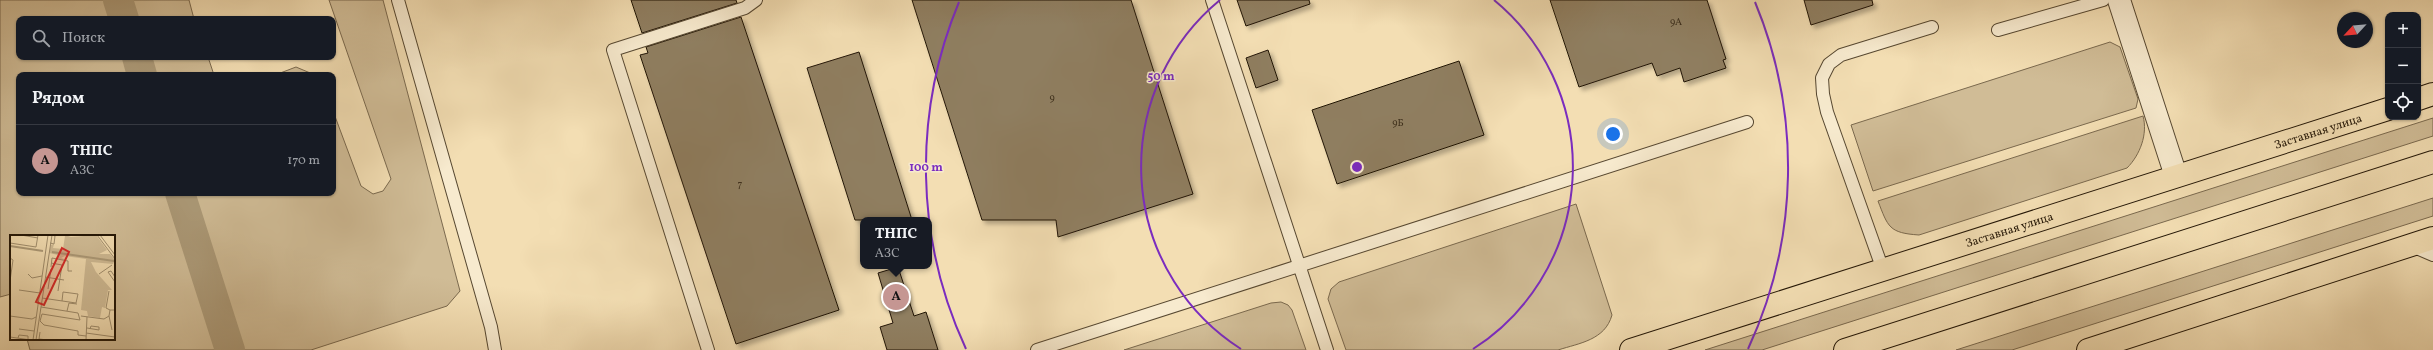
<!DOCTYPE html>
<html lang="ru">
<head>
<meta charset="utf-8">
<style>
	:root { --surface:#171b24; --page:#242831; --text:#f1f3f6; --muted:#9ea1a6; --line:#363941; --accent:#c59692 }
	body { margin:0; font-family:Vollkorn,serif; background:var(--page); color:var(--text) }
	.controls { position:absolute; right:12px; top:12px; display:grid; overflow:hidden; border-radius:8px; box-shadow:0 1px 3px #0004 }
	.controls button { width:36px; height:36px; display:grid; place-items:center; padding:0; border:0; border-bottom:1px solid var(--line); background:var(--surface); color:var(--text); font:20px sans-serif }
	.compass { position:absolute; left:2337px; top:12px; width:36px; height:36px; border-radius:50%; background:var(--surface); box-shadow:0 1px 3px #0004; rotate:244deg }
	.you { position:absolute; left:1613px; top:134px; width:14px; height:14px; margin:-10px; border:3px solid #fff; border-radius:50%; background:#1a73e8; box-shadow:0 0 0 6px #1a73e833 }
	.badge { display:grid; place-items:center; width:26px; height:26px; border-radius:50%; background:var(--accent); color:#111; font-size:13px; font-weight:700 }
	.pin { position:absolute; translate:-50% -50%; border:2px solid #fff; box-shadow:0 1px 4px #0006 }
	.popup { position:absolute; left:860px; top:217px; width:72px; height:52px; box-sizing:border-box; display:grid; place-content:center; border-radius:8px; background:var(--surface); filter:drop-shadow(0 1px 3px #0005); font-size:13px; white-space:nowrap; color:var(--muted) }
	.popup b { font-size:15px; color:var(--text) }
	.popup::after { content:''; position:absolute; left:50%; top:100%; margin-left:-8px; border:8px solid transparent; border-top-color:var(--surface) }
	.list { margin:0; padding:0; list-style:none }
	h2 { display:flex; justify-content:space-between; align-items:center; height:52px; margin:0; padding:0 16px; font-size:17px }
	h2 small { font-size:13px; font-weight:400; color:var(--muted) }
	.list li { display:grid; grid-template-columns:26px 1fr auto; gap:12px; align-items:center; box-sizing:border-box; height:72px; padding:0 16px; border-top:1px solid var(--line) }
	.list b { display:block; font-size:15px; white-space:nowrap }
	.list p { margin:0; font-size:13px; white-space:nowrap; color:var(--muted) }
	.list em { font-size:13px; font-style:normal; color:var(--muted) }
	.icon { flex:none; width:22px; height:22px; fill:none; stroke:currentColor; stroke-width:2; stroke-linecap:round; stroke-linejoin:round }
	.map { position:relative; flex:none; width:2433px; height:350px; overflow:hidden }
	.search { position:absolute; background:var(--surface); box-shadow:0 1px 3px #0004; left:16px; top:16px; width:320px; height:44px; display:flex; align-items:center; gap:10px; box-sizing:border-box; padding:0 14px; border-radius:8px; color:var(--muted); font-size:15px }
	.panel { position:absolute; background:var(--surface); box-shadow:0 1px 3px #0004; left:16px; top:72px; width:320px; height:124px; border-radius:8px }
	.map>svg:first-child { display:block }
</style>
</head>
<body>
<div class="map">
<svg width="2433" height="350" viewBox="0 0 2433 350">
	<defs>
		<filter id="shadow"><feDropShadow dx="3.5" dy="3.5" stdDeviation="2" flood-color="#0004"/></filter>
	</defs>
	<rect width="100%" height="100%" fill="#f3deb3"/>
	<filter id="stains"><feTurbulence type="fractalNoise" baseFrequency=".005" numOctaves="4"/><feColorMatrix values="0 0 0 0 .2 0 0 0 0 .09 0 0 0 0 .02 0 0 0 .5 -.17"/></filter>
	<radialGradient id="worn" r=".72"><stop offset=".6" stop-color="#630" stop-opacity="0"/><stop offset="1" stop-color="#630" stop-opacity=".3"/></radialGradient>
	<!-- green -->
	<path fill="#d0bc96" stroke="#7a694e" d="M 0,0 L 189,0 L 194,19 L 19,19 L 19,57 L 208,57 L 214,75 L 19,75 L 19,193 L 333,193 L 333,111 L 361,186 L 373,194 L 383,191 L 391,179 L 329,0 L 383,0 L 460,291 L 447,306 L 311,350 L 30,350 L 27,339 L 114,339 L 114,236 L 11,236 L 11,294 L 0,297 Z
		M 2110,42 L 2120,47 L 2138,99 L 2136,108 L 1873,191 L 1851,125 Z
		M 296,67 L 315,75 L 275,75 Z
		M 2143,116 C 2148,134 2140,155 2127,168 L 1919,235 C 1889,233 1888,227 1878,201 Z
		M 2433,118 L 2433,136 L 1762,350 L 1705,350 Z
		M 2433,198 L 2433,216 L 2012,350 L 1956,350 Z
		M 1576,204 L 1612,315 C 1605,340 1580,343 1558,350 L 1346,350 L 1328,299 L 1331,289 L 1339,282 Z
		M 1281,302 L 1288,305 L 1292,310 L 1306,350 L 1124,350 L 1271,303 Z"/>
	<g fill="none" stroke-linecap="round" stroke-linejoin="round">
		<!-- canal -->
		<path stroke="#ac9a78" stroke-width="30" d="M 118,0 L 124,19
			M 137,57 L 142,75
			M 180,193 L 230,350"/>
	</g>
	<!-- building -->
	<path fill="#8f7e60" stroke="#231606" filter="url(#shadow)" d="M 631,0 L 736,0 L 737,3 L 642,33 Z
		M 912,0 L 1131,0 L 1193,194 L 1058,237 L 1056,220 L 982,220 Z
		M 1237,0 L 1309,0 L 1310,4 L 1246,26 Z
		M 1550,0 L 1707,0 L 1726,59 L 1723,60 L 1726,68 L 1684,82 L 1680,68 L 1657,76 L 1652,63 L 1579,87 Z
		M 1804,0 L 1872,0 L 1873,5 L 1811,25 Z
		M 741,17 L 839,310 L 736,344 L 640,55 L 648,53 L 646,47 Z
		M 1268,50 L 1278,80 L 1256,88 L 1246,58 Z
		M 859,52 L 912,220 L 855,220 L 807,68 Z
		M 1459,61 L 1484,135 L 1337,184 L 1312,110 Z
		M 898,267 L 914,316 L 926,312 L 938,350 L 887,350 L 880,327 L 893,323 L 878,273 Z"/>
	<g fill="none" stroke-linecap="round" stroke-linejoin="round">
		<!-- lane casing -->
		<g stroke="#574831" stroke-width="14">
			<path id="lane" d="M 398,0 L 491,327 L 495,350
				M 1212,0 L 1327,350
				M 1998,30 L 2103,0
				M 2412,246 L 2433,255
				M 1883,270 L 1827,112 L 1823,94 L 1822,78 L 1829,64 L 1841,55 L 1932,27
				M 708,350 L 613,50 L 745,8 L 756,0
				M 1037,350 L 1747,122"/>
		</g>
		<!-- street casing -->
		<g stroke="#574831" stroke-width="24">
			<path id="street" d="M 2119,0 L 2176,176"/>
		</g>
		<!-- primary casing -->
		<g stroke="#231606" stroke-width="24">
			<g id="primary">
				<path d="M 2418,99 L 2433,94"/>
				<path id="s1" d="M 1631,350 L 2388,109"/>
				<path d="M 1845,350 L 2433,162"/>
				<path d="M 2088,350 L 2433,238"/>
			</g>
		</g>
		<!-- lane -->
		<use href="#lane" stroke="#f7eace" stroke-width="12"/>
		<!-- street -->
		<use href="#street" stroke="#f7eace" stroke-width="22"/>
		<!-- primary -->
		<use href="#primary" stroke="#f3deb3" stroke-width="22"/>
	</g>
	<!-- distance rings -->
	<g fill="none" stroke="#7b2cbf" stroke-width="2">
		<path d="M1241 349A216 216 0 0 1 1220 0M1494 0A216 216 0 0 1 1473 349"/>
		<path d="M966 349A431 431 0 0 1 959 2M1755 2A431 431 0 0 1 1748 349"/>
	</g>
	<g text-anchor="middle" stroke-width="3" stroke-linejoin="round" paint-order="stroke">
		<!-- number labels -->
		<g font-size="10" fill="#3e301c">
			<text x="1676" y="25">9А</text>
			<text x="1052" y="101">9</text>
			<text x="1398" y="126">9Б</text>
			<text x="740" y="187">7</text>
		</g>
		<!-- street labels -->
		<g font-size="12" fill="#231606" stroke="#f7eace">
			<text dy="4" stroke="none"><textPath href="#s1" startOffset="721">Заставная улица</textPath></text>
			<text dy="4" stroke="none"><textPath href="#s1" startOffset="397">Заставная улица</textPath></text>
		</g>
	</g>
	<!-- overview -->
	<g transform="translate(10 235)">
		<rect width="105" height="105" fill="#f3deb3"/>
		<path d="M 51,0 L 55,0 L 61,2 L 86,0 L 97,15 L 89,19 L 100,19 L 105,25 L 103,29 L 81,27 L 86,37 L 102,55 L 98,55 L 95,73 L 92,72 L 90,83 L 78,81 L 77,76 L 71,75 L 76,24 L 55,21 L 51,23 L 57,25 L 48,24 L 48,20 L 39,18 L 41,10 L 44,9 L 43,13 L 53,14 L 55,1 Z" fill="#d0bc96"/>
		<path fill="none" stroke="#ac9a78" stroke-width="2" d="M 0,11 L 33,16M 42,17 L 104,26"/>
		<path fill="none" stroke="#a08e6e" stroke-width="1" d="M 11,0 L 28,3M 87,0 L 105,24M 90,0 L 105,20M 0,8 L 26,12 L 28,0M 40,8 L 44,9 L 45,1 L 43,0M 0,23 L 3,25 L 0,46M 41,28 L 52,30 L 48,56M 41,32 L 42,23 L 58,26 L 58,36 L 62,36M 18,39 L 22,43 L 32,41M 89,39 L 102,30M 35,42 L 54,45M 105,42 L 101,36 L 98,37 L 105,47M 38,54 L 41,34M 9,55 L 30,58M 99,56 L 96,73 L 100,75M 32,63 L 66,68 L 68,59 L 53,57 L 52,66M 31,72 L 68,78 L 70,85 L 32,79 L 30,86 L 34,90 L 68,96 L 68,100 L 76,101M 57,76 L 59,68 L 67,69M 0,81 L 22,84 L 26,82M 71,81 L 94,84 L 99,81 L 100,75 L 105,75M 99,81 L 102,95M 77,93 L 89,95M 9,94 L 24,96M 80,94 L 81,91 L 89,92 L 89,95M 30,97 L 29,104 L 38,105M 76,98 L 105,102M 0,102 L 21,105M 8,103 L 9,100 L 18,101 L 18,105M 23,105 L 38,0M 26,105 L 42,0M 76,105 L 77,82"/>
		<path fill="#d62828" fill-opacity="0.15" stroke="#d62828" stroke-width="2" d="M 52,13 L 59,17 L 34,70 L 26,67 Z"/>
		<rect width="105" height="105" fill="none" stroke="#231606" stroke-width="2"/>
	</g>
	<circle cx="1357" cy="167" r="6" fill="#7b2cbf" stroke="#f7eace" stroke-width="2"/>
	<g font-size="12" text-anchor="middle" font-weight="bold" fill="#7b2cbf" stroke="#f7eace" stroke-width="3" stroke-linejoin="round" paint-order="stroke">
		<text x="1161" y="80">50 m</text>
		<text x="926" y="171">100 m</text>
	</g>
	<rect width="100%" height="100%" filter="url(#stains)"/>
	<rect width="100%" height="100%" fill="url(#worn)"/>
</svg>
<div class="controls">
<button>+</button>
<button>−</button>
<button><svg class="icon" aria-label="locate" viewBox="0 0 24 24"><circle cx="12" cy="12" r="6"/><path d="M12 2v4M12 18v4M2 12h4M18 12h4"/></svg></button>
</div>
<svg class="compass" viewBox="-18 -18 36 36"><path d="M0-13l5 13h-10z" fill="#e53935"/><path d="M0 13l5-13h-10z" fill="#9ea1a6"/></svg>
<div class="you"></div>
<div class="pin badge" style="left:896px;top:297px">A</div>
<div class="popup"><b>ТНПС</b>АЗС</div>
<div class="search"><svg class="icon" aria-label="search" viewBox="0 0 24 24"><circle cx="10" cy="10" r="6"/><path d="M15 15l6 6"/></svg>Поиск</div>
<section class="panel">
<h2>Рядом<small></small></h2>
<ul class="list">
<li><span class="badge">A</span><div><b>ТНПС</b><p>АЗС</p></div><em>170 m</em></li>
</ul>
</section>
</div>
</body>
</html>
